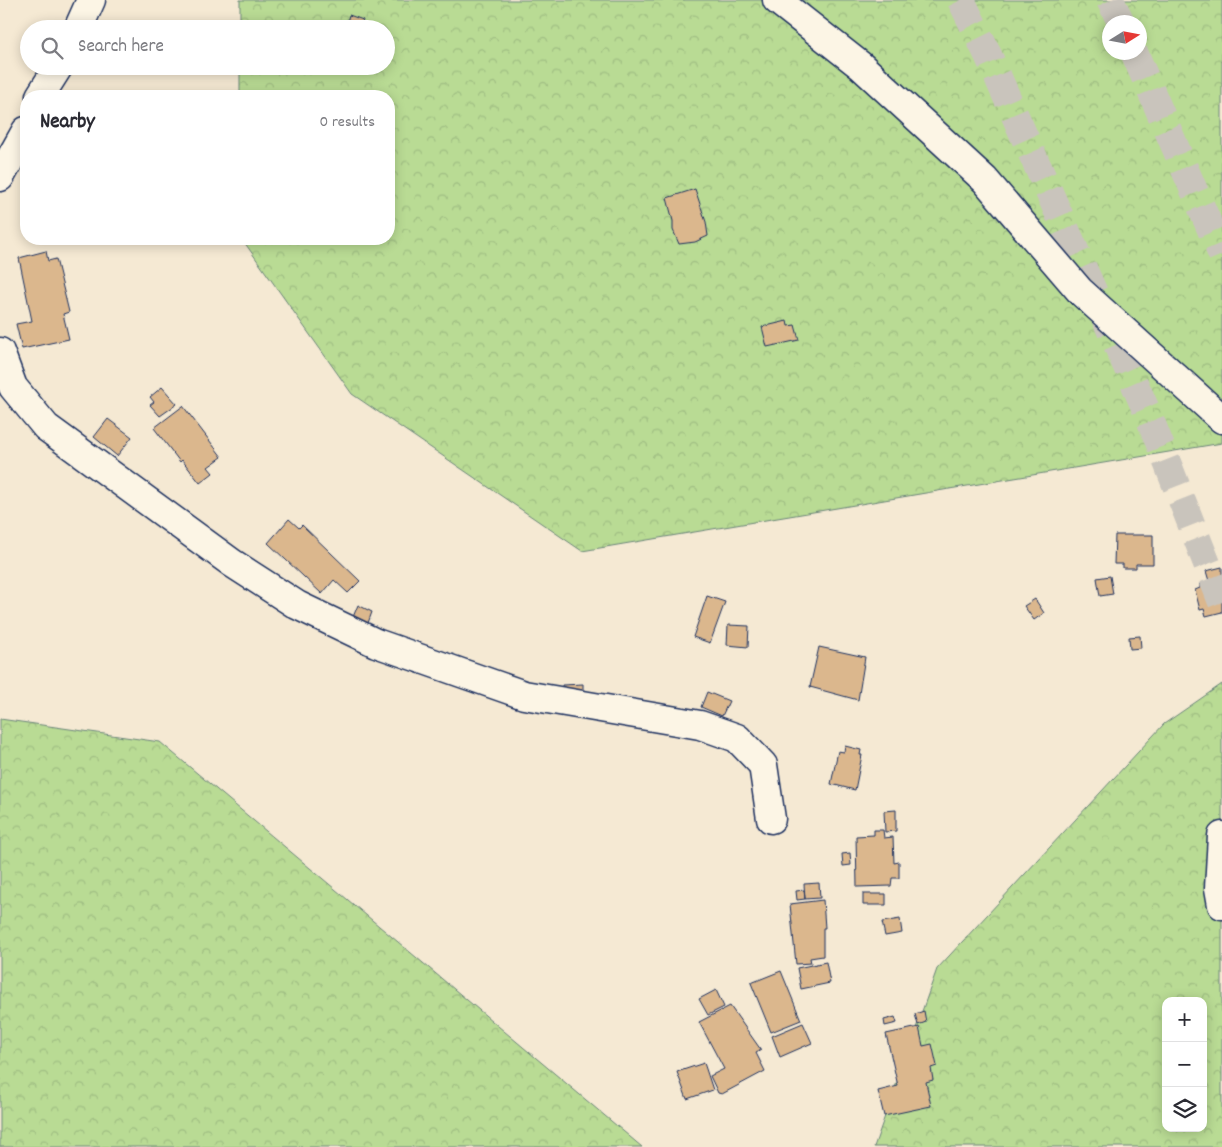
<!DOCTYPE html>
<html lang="en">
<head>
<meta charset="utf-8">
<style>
	:root { --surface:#fff; --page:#f2f2f3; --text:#2b2b33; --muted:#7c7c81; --line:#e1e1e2 }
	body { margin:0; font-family:Dekko,sans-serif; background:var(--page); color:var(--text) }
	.controls { position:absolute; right:15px; bottom:15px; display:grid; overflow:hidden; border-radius:10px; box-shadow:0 2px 12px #0003 }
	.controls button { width:45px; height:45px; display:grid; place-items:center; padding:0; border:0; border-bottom:1px solid var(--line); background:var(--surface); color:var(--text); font:25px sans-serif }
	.compass { position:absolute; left:1102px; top:15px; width:45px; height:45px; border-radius:50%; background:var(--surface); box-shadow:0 2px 12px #0003; rotate:79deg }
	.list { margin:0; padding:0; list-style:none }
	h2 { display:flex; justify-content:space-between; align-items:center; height:65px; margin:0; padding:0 20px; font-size:21px }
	h2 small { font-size:16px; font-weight:400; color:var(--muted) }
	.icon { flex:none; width:28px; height:28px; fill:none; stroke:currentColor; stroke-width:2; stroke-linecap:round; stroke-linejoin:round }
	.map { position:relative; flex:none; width:1222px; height:1147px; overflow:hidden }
	.search { position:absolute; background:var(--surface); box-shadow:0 2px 12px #0003; left:20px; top:20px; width:375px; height:55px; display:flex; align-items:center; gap:12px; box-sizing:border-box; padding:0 18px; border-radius:28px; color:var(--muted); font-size:19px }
	.panel { position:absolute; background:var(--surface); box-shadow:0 2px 12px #0003; left:20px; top:90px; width:375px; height:155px; border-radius:20px }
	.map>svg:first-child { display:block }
</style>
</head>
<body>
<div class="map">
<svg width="1222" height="1147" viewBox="0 0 1222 1147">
	<defs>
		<pattern id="forest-crowns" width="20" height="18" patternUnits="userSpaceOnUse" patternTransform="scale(1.25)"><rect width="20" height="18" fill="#b9db94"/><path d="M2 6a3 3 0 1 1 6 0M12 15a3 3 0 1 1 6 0" fill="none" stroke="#9ebc82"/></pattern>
	</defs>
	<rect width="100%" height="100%" fill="#f5e9d3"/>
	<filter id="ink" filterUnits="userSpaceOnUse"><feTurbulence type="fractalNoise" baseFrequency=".02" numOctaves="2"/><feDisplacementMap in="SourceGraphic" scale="10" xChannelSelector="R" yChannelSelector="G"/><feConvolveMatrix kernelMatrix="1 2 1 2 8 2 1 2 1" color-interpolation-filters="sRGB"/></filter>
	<g filter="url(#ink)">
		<!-- forest -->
		<path fill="url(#forest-crowns)" stroke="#6a8579" fill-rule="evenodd" d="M 240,0 L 1222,0 L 1222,443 L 582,551 L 352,394 L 242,239 L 389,239 L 389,96 L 240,96 L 240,66 L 386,66 L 386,29 L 240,29 ZM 1110,22 L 1140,22 L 1140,52 L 1110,52 Z
			M 1222,684 L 1222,1147 L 874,1147 L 937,969 L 1164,724 ZM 1166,1001 L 1203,1001 L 1203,1128 L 1166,1128 Z
			M 0,719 L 160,742 L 642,1147 L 0,1147 Z"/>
		<!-- building -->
		<path fill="#dbb78d" stroke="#1b2f5e" d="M 349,15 L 363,20 L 360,29 L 345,29 Z
			M 695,189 L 706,222 L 708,236 L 695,242 L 679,244 L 673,230 L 673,221 L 667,198 Z
			M 46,251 L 48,261 L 56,259 L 69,312 L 63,314 L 69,339 L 22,349 L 16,324 L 32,321 L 19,258 Z
			M 787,321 L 788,326 L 795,325 L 799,340 L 767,347 L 762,327 Z
			M 162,387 L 177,404 L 160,416 L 150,405 L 154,402 L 150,397 Z
			M 183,406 L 222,457 L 208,467 L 213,473 L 200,483 L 182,460 L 180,462 L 154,428 Z
			M 108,419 L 132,437 L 117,456 L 94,437 Z
			M 289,519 L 299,528 L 302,525 L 360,581 L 348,593 L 334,580 L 322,594 L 268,543 Z
			M 1115,535 L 1153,535 L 1153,564 L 1136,564 L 1136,568 L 1123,568 L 1123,564 L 1114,564 Z
			M 1222,567 L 1222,578 L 1209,581 L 1206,571 Z
			M 1110,576 L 1113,594 L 1100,596 L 1097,578 Z
			M 1222,578 L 1222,612 L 1206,616 L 1204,609 L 1200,610 L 1195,590 L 1200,588 L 1200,584 Z
			M 707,596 L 725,602 L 710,643 L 693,637 Z
			M 1035,599 L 1044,613 L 1034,620 L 1024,606 Z
			M 358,605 L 372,612 L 368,623 L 353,617 Z
			M 728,625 L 749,626 L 748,647 L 727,645 Z
			M 1140,636 L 1141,648 L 1130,649 L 1129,637 Z
			M 819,647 L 865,657 L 858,700 L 810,687 Z
			M 583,684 L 583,691 L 563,692 L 562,685 Z
			M 707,692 L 729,701 L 722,716 L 701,707 Z
			M 845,746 L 861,750 L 860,755 L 862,755 L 855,790 L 831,784 L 838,751 L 844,752 Z
			M 896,810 L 896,831 L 885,832 L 884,811 Z
			M 874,830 L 883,830 L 884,838 L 893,837 L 894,863 L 899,862 L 899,878 L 892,878 L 891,886 L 857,887 L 856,836 L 874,835 Z
			M 850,853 L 851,865 L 843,866 L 842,854 Z
			M 819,883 L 820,898 L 805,899 L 804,884 Z
			M 804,890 L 805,899 L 797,900 L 796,891 Z
			M 863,894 L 886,894 L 886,905 L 863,905 Z
			M 823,900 L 825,928 L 823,928 L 823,956 L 810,958 L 811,963 L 796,964 L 790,904 Z
			M 900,919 L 902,933 L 885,936 L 882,922 Z
			M 826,962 L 830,983 L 801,989 L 797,968 Z
			M 781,971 L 801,1020 L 771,1032 L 751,983 Z
			M 716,990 L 724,1007 L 708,1015 L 699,999 Z
			M 730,1006 L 761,1050 L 756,1053 L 765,1071 L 722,1094 L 718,1093 L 710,1076 L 724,1069 L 699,1022 Z
			M 924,1011 L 926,1022 L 918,1025 L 915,1014 Z
			M 895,1017 L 897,1023 L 885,1026 L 884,1020 Z
			M 803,1023 L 812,1043 L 780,1057 L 772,1036 Z
			M 919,1027 L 923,1046 L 932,1044 L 937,1066 L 931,1068 L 933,1080 L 926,1082 L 931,1106 L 884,1116 L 878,1091 L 898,1086 L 886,1034 Z
			M 704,1063 L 713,1090 L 687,1099 L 677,1072 Z"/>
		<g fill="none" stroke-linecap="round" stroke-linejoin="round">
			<!-- highway-tunnel -->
			<path stroke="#c9c4bc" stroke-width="28" stroke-dasharray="28 14" stroke-linecap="butt" d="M 961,0 L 988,55 L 1148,414 L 1222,602
				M 1110,0 L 1121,22
				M 1134,52 L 1222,255"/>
			<!-- minor casing -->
			<g stroke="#1b2f5e" stroke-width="31">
				<path id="minor" d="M 777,0 L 861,66 L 985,180 L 1080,291 L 1222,419
					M 78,29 L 91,0
					M 40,96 L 59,66
					M 0,177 L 26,131
					M 0,352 L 13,387 L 46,427 L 232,563 L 297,605 L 376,643 L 524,695 L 700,725 L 737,738 L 763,765 L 771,819
					M 1222,836 L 1219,888 L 1222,905"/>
			</g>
			<!-- minor -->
			<use href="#minor" stroke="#fcf5e5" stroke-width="28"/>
		</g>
	</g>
</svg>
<div class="controls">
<button>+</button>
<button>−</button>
<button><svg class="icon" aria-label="layers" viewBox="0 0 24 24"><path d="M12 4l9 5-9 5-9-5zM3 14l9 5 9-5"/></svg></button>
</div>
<svg class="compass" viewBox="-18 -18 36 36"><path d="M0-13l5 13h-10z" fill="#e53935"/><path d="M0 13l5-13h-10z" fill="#7c7c81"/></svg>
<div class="search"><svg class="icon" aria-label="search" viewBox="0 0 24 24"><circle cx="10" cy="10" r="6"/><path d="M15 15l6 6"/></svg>Search here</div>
<section class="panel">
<h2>Nearby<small>0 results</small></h2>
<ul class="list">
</ul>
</section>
</div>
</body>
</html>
